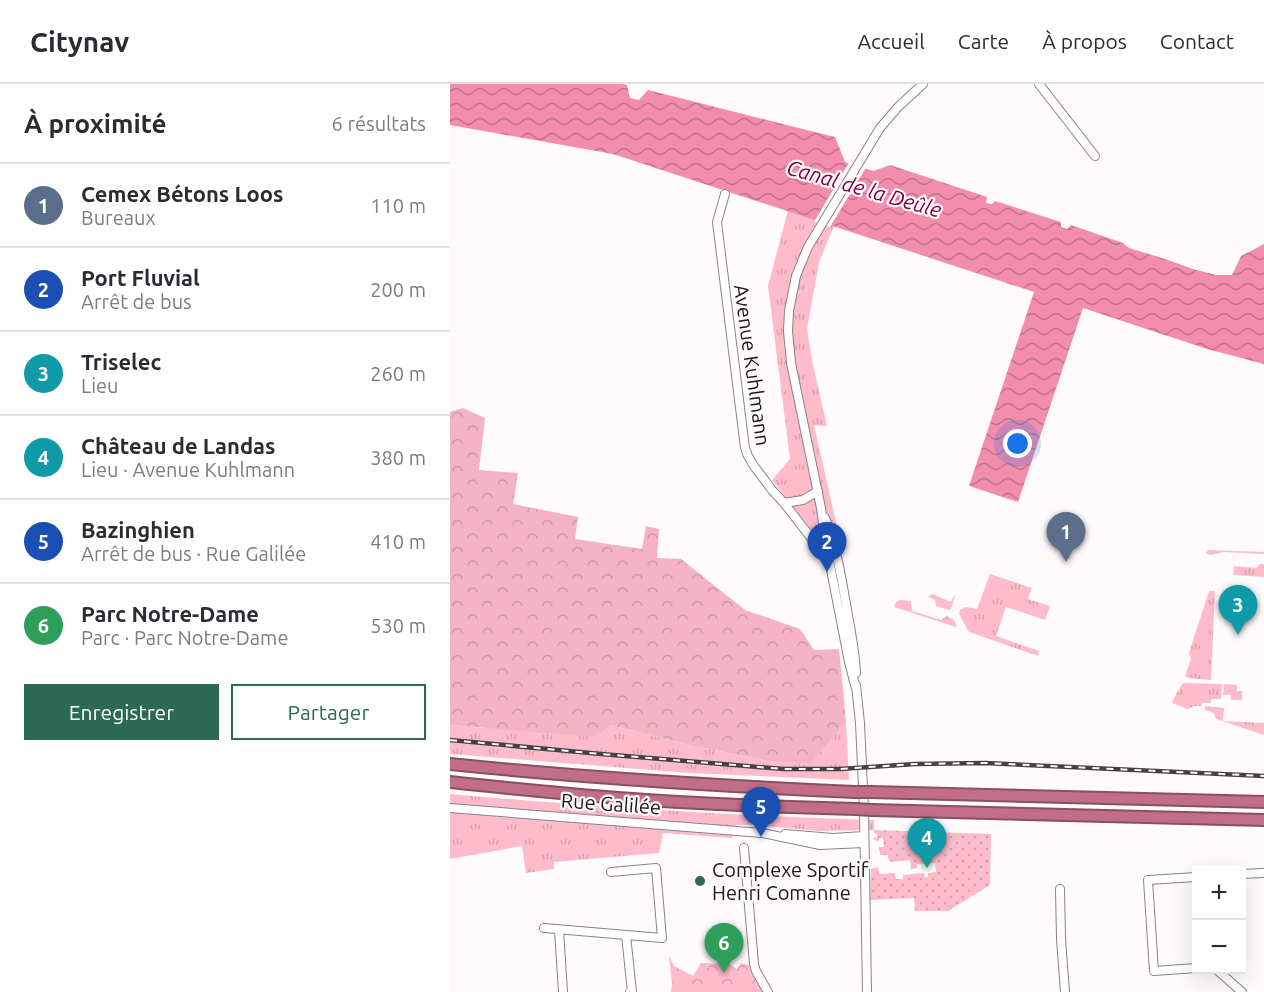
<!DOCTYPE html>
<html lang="fr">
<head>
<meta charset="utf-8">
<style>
	:root { --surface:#fff; --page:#f2f2f3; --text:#2b2b33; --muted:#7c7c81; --line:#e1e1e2; --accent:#2d6a55 }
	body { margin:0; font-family:Ubuntu,sans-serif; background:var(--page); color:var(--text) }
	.controls { position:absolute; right:18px; bottom:18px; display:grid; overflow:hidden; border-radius:0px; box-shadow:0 6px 24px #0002 }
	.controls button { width:54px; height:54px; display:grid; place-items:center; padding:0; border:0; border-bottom:2px solid var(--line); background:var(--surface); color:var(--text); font:30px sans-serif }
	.you { position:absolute; left:568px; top:360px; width:21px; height:21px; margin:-15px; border:4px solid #fff; border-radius:50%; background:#1a73e8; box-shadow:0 0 0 9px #1a73e833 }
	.badge { display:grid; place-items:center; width:39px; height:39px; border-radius:50%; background:var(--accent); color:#fff; font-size:20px; font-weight:700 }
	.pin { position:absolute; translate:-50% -50px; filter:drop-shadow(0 2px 3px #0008) }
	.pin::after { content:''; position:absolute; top:32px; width:21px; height:18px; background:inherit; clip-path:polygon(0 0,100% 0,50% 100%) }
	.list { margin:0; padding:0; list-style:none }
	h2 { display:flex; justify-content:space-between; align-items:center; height:78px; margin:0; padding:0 24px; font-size:26px }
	h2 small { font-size:20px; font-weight:400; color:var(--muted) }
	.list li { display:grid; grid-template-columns:39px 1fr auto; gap:18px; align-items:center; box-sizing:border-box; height:84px; padding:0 24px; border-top:2px solid var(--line) }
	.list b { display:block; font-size:22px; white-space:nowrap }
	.list p { margin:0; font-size:20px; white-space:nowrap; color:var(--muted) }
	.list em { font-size:20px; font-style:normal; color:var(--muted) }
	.actions { display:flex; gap:12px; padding:18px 24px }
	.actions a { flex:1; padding:14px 0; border:2px solid var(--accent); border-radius:0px; text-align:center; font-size:21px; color:var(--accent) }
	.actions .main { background:var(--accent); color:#fff }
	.map { position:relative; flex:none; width:814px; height:908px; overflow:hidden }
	header { display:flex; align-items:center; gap:36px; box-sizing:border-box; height:84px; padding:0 30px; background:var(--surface); border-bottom:2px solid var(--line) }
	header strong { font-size:28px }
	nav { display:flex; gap:33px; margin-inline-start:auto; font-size:21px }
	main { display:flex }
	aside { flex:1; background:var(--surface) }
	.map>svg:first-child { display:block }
</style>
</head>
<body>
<header>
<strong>Citynav</strong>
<nav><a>Accueil</a><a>Carte</a><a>À propos</a><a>Contact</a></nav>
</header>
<main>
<aside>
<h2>À proximité<small>6 résultats</small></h2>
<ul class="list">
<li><span class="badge" style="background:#5c6f8a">1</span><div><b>Cemex Bétons Loos</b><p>Bureaux</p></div><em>110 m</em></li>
<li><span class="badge" style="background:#1a4fb4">2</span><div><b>Port Fluvial</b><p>Arrêt de bus</p></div><em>200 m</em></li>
<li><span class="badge" style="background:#0f9aa8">3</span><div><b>Triselec</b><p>Lieu</p></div><em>260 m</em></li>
<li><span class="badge" style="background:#0f9aa8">4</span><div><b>Château de Landas</b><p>Lieu · Avenue Kuhlmann</p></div><em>380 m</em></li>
<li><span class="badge" style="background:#1a4fb4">5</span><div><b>Bazinghien</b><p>Arrêt de bus · Rue Galilée</p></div><em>410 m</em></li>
<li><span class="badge" style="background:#2e9e5b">6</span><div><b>Parc Notre-Dame</b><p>Parc · Parc Notre-Dame</p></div><em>530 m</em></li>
</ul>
<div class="actions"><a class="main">Enregistrer</a><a>Partager</a></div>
</aside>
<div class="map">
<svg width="814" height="908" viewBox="0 0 814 908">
	<defs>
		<pattern id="grass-tufts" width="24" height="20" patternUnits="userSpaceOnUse" patternTransform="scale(1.5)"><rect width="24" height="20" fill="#febbcc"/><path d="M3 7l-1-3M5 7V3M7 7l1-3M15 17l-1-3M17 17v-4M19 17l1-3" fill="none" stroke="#d9a0af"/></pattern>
		<pattern id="forest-crowns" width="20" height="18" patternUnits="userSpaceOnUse" patternTransform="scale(1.5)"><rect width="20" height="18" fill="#f3b3c4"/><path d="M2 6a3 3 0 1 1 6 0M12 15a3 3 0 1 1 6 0" fill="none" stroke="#d099a8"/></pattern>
		<pattern id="park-crowns" width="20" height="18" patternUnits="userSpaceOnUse" patternTransform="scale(1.5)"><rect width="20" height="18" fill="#febbcc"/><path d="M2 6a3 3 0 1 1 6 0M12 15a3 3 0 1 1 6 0" fill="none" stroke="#d9a0af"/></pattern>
		<pattern id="garden-dots" width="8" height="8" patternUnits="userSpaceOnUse" patternTransform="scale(1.5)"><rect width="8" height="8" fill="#febbcc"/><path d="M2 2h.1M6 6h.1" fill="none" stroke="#d9a0af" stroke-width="1.8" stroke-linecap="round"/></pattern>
		<pattern id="water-waves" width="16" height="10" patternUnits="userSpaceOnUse" patternTransform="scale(1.5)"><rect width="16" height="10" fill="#f28dab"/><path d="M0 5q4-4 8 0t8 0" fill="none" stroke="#c3728a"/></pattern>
	</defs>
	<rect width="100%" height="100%" fill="#fffafb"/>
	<!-- grass -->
	<path fill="url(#grass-tufts)" d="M 338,126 L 384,142 L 369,178 L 357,245 L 362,277 L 377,342 L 364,341 L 387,443 L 366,452 L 322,396 L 340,375 L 318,202 Z
		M 758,466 L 814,468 L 814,470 L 774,468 L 760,471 L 756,469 Z
		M 810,480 L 814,480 L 814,493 L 783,491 L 784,482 L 806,484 Z
		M 540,490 L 582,504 L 578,515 L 600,522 L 595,536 L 556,523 L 546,552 L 589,567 L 588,572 L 519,548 L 509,530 L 510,526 L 516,523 L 527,525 Z
		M 759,507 L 765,507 L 761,596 L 738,594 L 735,592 L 741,575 L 739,569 Z
		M 482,510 L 501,518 L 504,512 L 505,512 L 501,525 L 499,526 L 486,522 L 485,516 L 478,513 Z
		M 450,516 L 461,517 L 462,527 L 491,536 L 496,532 L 503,535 L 507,542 L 506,543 L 444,523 L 446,518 Z
		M 733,599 L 772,600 L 771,615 L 761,615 L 761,619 L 752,619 L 751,622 L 744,622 L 738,625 L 722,619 C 725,611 729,606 733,599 Z
		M 774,600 L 787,601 L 787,607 L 792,607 L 792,616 L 781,616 L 781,611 L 773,611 Z
		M 755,622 L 774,624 L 773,637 L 814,639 L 814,651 L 773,637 L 766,635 L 764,629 L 755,626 Z
		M 396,638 L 399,696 L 239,689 L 0,670 L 0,641 L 32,644 L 160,641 L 240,661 L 319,677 L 361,680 Z
		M 0,710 C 141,723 282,732 424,736 L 424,746 L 369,747 L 303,741 L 286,741 L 282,754 L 213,749 L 209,769 L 104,778 L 104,785 L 76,789 L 72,762 L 0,775 Z"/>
	<!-- forest -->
	<path fill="url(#forest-crowns)" d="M 13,324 L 35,334 L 29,386 L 68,389 L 63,420 L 128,433 L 125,455 L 192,465 L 196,442 L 209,445 L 207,474 L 231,475 L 295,526 L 350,545 L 364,566 L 389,565 L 396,638 L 361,680 L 319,677 L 240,661 L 160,641 L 145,653 L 0,641 L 0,328 Z"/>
	<!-- park -->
	<path fill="url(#park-crowns)" d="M 219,871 L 224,882 L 243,892 L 251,879 L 279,880 L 287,885 L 291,879 L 299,881 L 314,908 L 221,908 L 222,900 Z"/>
	<!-- garden -->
	<path fill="url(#garden-dots)" d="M 424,746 L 541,750 L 540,801 L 498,827 L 465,827 L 464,814 L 420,816 L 421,785 L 428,783 L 429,790 L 445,789 L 446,795 L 453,795 L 453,791 L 474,789 L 475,793 L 478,793 L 478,789 L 486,788 L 485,779 L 467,780 L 467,784 L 461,785 L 460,776 L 441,778 L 438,774 L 438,771 L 430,771 L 429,763 L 434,763 L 433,754 L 429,754 L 429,757 L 423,756 L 425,753 L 427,753 L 427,750 L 424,749 Z"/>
	<!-- water -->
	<path fill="url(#water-waves)" d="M 0,0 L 173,0 L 177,1 L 180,14 L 189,16 L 198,6 L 385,53 L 395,78 L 400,80 L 424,87 L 440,81 L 537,113 L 536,119 L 542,120 L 545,117 L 611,138 L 611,143 L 617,145 L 621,141 L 673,159 L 679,164 L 715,175 L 743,185 L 766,191 L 782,191 L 791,172 L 814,160 L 814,280 L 757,265 L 633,224 L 568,418 L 519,402 L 584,208 L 163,70 L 0,41 Z"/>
	<!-- pier -->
	<path fill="#fffafb" d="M 400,77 L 417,82 L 380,143 L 364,138 Z"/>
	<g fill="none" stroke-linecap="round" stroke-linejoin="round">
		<!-- minor casing -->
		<g stroke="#898384" stroke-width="10">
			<path id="minor" d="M 589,0 L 645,72
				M 275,110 L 267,138 L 295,364 L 298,372 L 304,382 L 322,406 L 334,419 L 362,455 L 369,460 L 380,459
				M 334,419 L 353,416 L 368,407
				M 375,434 C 386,461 391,491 396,520 C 400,543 405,566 406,589
				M 406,601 L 410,639 L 414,725 L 417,908
				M 406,605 L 399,578 L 375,455 L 371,424 L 341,279 L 338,247 L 339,227 L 346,192 L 358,163 L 430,44 L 448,23 L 473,0
				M 0,724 L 312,749 L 370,761 L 414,759
				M 335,750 L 383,754 L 414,752
				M 294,764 L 304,880 L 306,887 L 318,908
				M 792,790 L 814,789
				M 746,793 L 698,796 L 704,887 L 746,884
				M 610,805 L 611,855 L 615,908
				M 94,844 L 212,854 L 206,784 L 161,788
				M 109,846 L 113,908
				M 176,851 L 182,908 L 180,908
				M 767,886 L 792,908"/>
		</g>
		<!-- highway casing -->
		<g stroke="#885060" stroke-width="14">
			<path id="highway" d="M 0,680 C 135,694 270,702 405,708
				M 0,698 C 65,705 130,712 196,716 C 266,721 336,723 406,725
				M 420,708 L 814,718
				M 422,726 L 814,736"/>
		</g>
		<!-- minor -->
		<use href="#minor" stroke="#fff" stroke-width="8"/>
		<!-- highway -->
		<use href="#highway" stroke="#c26e87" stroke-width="10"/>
		<!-- rail casing -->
		<g stroke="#444142" stroke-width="4.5">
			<path id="rail" d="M 0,656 L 151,670 L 333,685 L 390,685 L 465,680 L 535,679 L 814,692"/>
		</g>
		<!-- rail -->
		<use href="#rail" stroke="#fffafb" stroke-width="2" stroke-dasharray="7" stroke-linecap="butt"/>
		<!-- highway-bridge casing -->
		<g stroke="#885060" stroke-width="14" stroke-linecap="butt">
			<path id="highway-bridge" d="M 405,708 L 420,708
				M 406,725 L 422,726"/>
		</g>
		<!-- highway-bridge -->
		<use href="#highway-bridge" stroke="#c26e87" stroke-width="10"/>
	</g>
	<!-- markers -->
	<circle fill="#2d6a55" stroke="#fffafb" stroke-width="2" cx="250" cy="797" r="6"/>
	<g text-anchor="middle" stroke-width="4.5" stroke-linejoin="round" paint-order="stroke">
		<!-- street labels -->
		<g font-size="20" fill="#1b1819" stroke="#fffafb">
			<text transform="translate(302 281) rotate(82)" y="7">Avenue Kuhlmann</text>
			<text transform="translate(161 720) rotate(4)" y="7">Rue Galilée</text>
		</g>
		<!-- poi labels -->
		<g font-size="20" fill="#1b1819" stroke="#fffafb" text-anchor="start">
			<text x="262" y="793">Complexe Sportif<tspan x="262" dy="23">Henri Comanne</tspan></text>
		</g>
		<!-- water labels -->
		<g font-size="21" font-style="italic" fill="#80003e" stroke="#fffafb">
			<text transform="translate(414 105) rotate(16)" y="7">Canal de la Deûle</text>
		</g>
	</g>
</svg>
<div class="controls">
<button>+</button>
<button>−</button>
</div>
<div class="you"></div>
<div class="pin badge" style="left:616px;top:478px;background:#5c6f8a">1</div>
<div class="pin badge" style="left:377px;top:488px;background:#1a4fb4">2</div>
<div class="pin badge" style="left:788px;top:551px;background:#0f9aa8">3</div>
<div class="pin badge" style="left:477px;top:784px;background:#0f9aa8">4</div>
<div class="pin badge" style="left:311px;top:753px;background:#1a4fb4">5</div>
<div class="pin badge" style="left:274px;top:889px;background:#2e9e5b">6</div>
</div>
</main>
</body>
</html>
